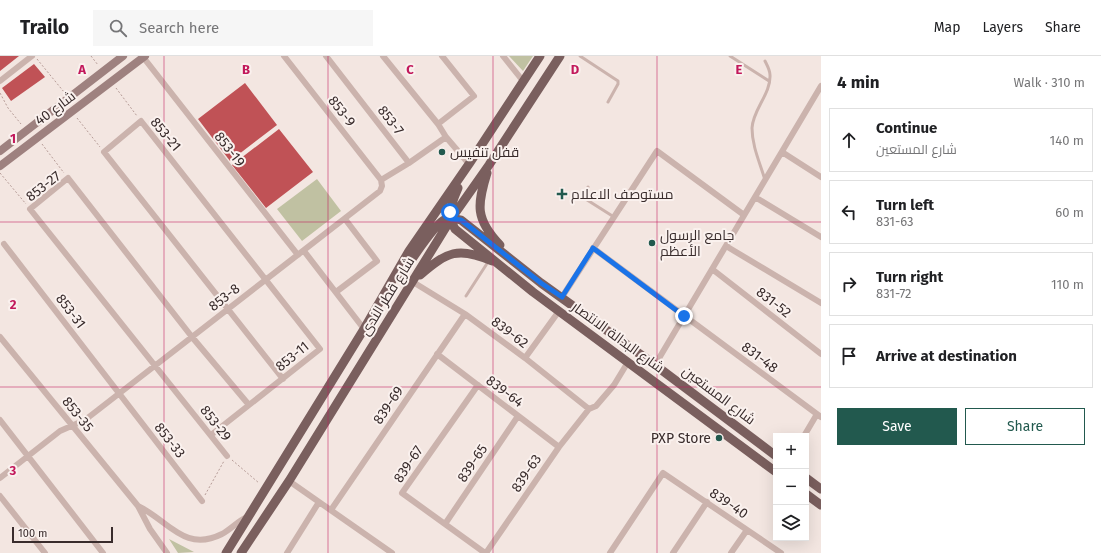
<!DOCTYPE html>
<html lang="en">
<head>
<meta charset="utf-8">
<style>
	:root { --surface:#fff; --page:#f6f6f6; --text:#202124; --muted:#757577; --line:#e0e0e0; --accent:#22594e }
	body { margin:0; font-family:"Fira Sans",Cairo,sans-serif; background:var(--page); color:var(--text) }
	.controls { position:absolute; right:12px; bottom:12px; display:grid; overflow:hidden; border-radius:0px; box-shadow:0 4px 16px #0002 }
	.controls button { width:36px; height:36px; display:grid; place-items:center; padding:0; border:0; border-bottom:1px solid var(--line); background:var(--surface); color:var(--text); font:20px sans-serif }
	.scale { position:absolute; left:12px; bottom:10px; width:101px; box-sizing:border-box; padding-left:4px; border:2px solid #392c2c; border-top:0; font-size:11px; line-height:14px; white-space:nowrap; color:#392c2c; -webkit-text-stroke:3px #faf1ee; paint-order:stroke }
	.stop { position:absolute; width:12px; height:12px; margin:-9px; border:3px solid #1a73e8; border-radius:50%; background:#fff }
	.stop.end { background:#1a73e8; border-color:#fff; box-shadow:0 1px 4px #0008 }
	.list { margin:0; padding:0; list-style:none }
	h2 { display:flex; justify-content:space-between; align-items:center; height:52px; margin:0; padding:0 16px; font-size:17px }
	h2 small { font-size:13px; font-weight:400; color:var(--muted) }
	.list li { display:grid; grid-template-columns:26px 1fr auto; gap:12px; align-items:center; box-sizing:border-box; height:64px; margin:0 8px 8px; padding:0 8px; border:1px solid var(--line); border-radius:0px }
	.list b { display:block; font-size:15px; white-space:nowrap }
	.list p { margin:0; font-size:13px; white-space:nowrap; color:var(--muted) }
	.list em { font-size:13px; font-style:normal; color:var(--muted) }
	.actions { display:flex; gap:8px; padding:12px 16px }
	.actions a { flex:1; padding:9px 0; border:1px solid var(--accent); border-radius:0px; text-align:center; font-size:14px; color:var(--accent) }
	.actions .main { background:var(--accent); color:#fff }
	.icon { flex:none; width:22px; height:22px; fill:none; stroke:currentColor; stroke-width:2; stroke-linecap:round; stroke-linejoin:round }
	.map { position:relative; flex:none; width:821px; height:497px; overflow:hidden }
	header { display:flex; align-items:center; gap:24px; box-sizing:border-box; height:56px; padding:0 20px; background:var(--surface); border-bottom:1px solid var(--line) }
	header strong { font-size:19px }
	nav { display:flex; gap:22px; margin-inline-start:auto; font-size:14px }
	.search { width:280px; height:36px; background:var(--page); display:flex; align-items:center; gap:10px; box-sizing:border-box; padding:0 14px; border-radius:0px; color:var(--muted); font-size:15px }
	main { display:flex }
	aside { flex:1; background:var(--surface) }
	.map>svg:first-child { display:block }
</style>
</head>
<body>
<header>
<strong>Trailo</strong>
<div class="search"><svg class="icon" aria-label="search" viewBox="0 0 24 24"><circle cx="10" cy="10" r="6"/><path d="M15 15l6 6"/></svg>Search here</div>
<nav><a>Map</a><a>Layers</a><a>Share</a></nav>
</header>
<main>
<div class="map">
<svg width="821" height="497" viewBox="0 0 821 497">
	<rect width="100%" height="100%" fill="#f3e6e1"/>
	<!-- green -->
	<path fill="#c0c1a2" d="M 509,0 L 533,0 L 523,15 Z
		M 317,123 L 341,155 L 302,185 L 277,153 Z
		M 169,483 L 194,496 L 178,497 Z"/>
	<!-- building -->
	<path fill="#c05256" d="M 0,0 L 19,0 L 0,15 Z
		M 34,8 L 45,21 L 11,45 L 2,32 Z
		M 245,27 L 277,69 L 230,105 L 198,63 Z
		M 279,73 L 313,116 L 266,152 L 232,109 Z"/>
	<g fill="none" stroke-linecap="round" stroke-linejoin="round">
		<!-- path -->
		<path stroke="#b69c97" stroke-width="1" stroke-dasharray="2 2" stroke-linecap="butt" d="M 91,0 L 98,9
			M 37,3 L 64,36
			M 116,32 L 137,60
			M 0,37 L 8,52 L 21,68
			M 77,62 L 100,91
			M 42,88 L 64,117
			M 0,117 L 26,148
			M 232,404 L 259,427
			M 205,439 L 224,405"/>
		<!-- lane -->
		<path stroke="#cbb3ad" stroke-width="3" d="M 580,0 L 618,25 L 618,28 L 608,46
			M 730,0 L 769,25
			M 765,5 C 767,9 770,14 770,19 C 771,38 753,53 752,72 C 752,90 760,107 765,124
			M 588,131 L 584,137 L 584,142 L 614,161
			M 466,240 L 488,206"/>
		<!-- street -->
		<path stroke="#cbb3ad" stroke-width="6" d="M 284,0 L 381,124
			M 326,0 L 409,107 L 446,81 L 438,68
			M 383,0 L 438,68 L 474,40 L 442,0
			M 503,0 L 523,25
			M 143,1 L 298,199
			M 0,25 L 32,0
			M 446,81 L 469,108
			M 782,96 L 821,121
			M 381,124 L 409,107
			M 755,141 L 821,181
			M 4,188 L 202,445
			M 726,190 L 821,247
			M 593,192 L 821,361
			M 304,195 L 364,273
			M 712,213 L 821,298
			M 413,226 L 465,258 L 525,302 L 589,353
			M 336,236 L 377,205 L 345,163
			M 562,241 L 657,95 L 744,159
			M 0,281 L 138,450 L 150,473 L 167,497
			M 437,298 L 559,391
			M 525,302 L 559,255
			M 655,309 L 821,30
			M 478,329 L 402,437 L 485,497
			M 0,364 L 103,497
			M 211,379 L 320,293 L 141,65 L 104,96 L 283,323
			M 804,380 L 817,358
			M 227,400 L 30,153 L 68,122 L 192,281 L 249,349
			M 0,422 L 60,375 L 85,364 L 380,135 L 382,130 L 381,124
			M 289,425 L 392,497
			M 0,440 L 45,497
			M 138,450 C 168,464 184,497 222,478 C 231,473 238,465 247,461
			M 331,454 L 465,258
			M 445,468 L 518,360
			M 287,497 L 319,446
			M 486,497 L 559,391 L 589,353 L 596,350 L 614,329 L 628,306
			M 610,497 L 663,417 L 781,497
			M 673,497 L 707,446
			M 731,497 L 747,474"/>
		<!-- secondary -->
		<path stroke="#9e817f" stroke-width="8" d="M 0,95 L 123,0
			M 0,110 L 145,0"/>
		<!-- primary -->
		<path stroke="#7a5f5e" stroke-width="9" d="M 487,117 C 477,149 475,163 500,189
			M 458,132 C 452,146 446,158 455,173 L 533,236 L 776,416
			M 420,219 C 447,196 458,190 492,205
			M 399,222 C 407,211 435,166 446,163 C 451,162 457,163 461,164 L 541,227 L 655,309 L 776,400
			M 806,422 L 821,433
			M 806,438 L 821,449
			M 226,497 L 364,273 L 409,195 L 469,108 L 540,0
			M 241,497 L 289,425 L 451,163 L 489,109 L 560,0"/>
	</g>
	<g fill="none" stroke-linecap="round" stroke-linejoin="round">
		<!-- route -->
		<path stroke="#1a73e8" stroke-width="5" d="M 450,156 L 451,163 L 461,164 L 541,227 L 562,241 L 593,192 L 684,260"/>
	</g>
	<!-- grid -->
	<path fill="none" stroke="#c2185b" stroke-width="1" stroke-opacity="0.55" d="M 164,0 L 164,497M 328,0 L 328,497M 493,0 L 493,497M 657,0 L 657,497M 0,166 L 821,166M 0,331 L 821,331"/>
	<!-- markers -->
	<g fill="#22594e" stroke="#faf1ee" stroke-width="1.5">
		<circle cx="442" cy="96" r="4"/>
		<path d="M560 132h4v4h4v4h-4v4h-4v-4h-4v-4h4z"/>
		<circle cx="652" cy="187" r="4"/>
		<circle cx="719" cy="382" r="4"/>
	</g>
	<g text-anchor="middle" stroke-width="4" stroke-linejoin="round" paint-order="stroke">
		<!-- street labels -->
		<g font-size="14" fill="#392c2c" stroke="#faf1ee">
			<text transform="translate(55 52) rotate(-37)" y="5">شارع 40</text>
			<text transform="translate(342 55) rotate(52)" y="5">853-9</text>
			<text transform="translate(391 64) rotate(52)" y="5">853-7</text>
			<text transform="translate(166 78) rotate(50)" y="5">853-21</text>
			<text transform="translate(230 93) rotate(52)" y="5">853-19</text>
			<text transform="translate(43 130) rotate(-38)" y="5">853-27</text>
			<text transform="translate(387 240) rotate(-58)" y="5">شارع قطر الندى</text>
			<text transform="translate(224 241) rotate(-38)" y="5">853-8</text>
			<text transform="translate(774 246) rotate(38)" y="5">831-52</text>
			<text transform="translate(71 255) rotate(53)" y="5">853-31</text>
			<text transform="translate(510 276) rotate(37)" y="5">839-62</text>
			<text transform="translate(618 281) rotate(36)" y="5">شارع البدالة الانتصار</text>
			<text transform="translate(292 300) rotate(-39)" y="5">853-11</text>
			<text transform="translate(760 301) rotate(37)" y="5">831-48</text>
			<text transform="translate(505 335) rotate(37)" y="5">839-64</text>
			<text transform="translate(719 339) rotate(37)" y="5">شارع المستعين</text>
			<text transform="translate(388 349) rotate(-56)" y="5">839-69</text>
			<text transform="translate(78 358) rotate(51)" y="5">853-35</text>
			<text transform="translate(216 367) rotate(52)" y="5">853-29</text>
			<text transform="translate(170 384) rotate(52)" y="5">853-33</text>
			<text transform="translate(472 407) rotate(-56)" y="5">839-65</text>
			<text transform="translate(408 408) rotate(-56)" y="5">839-67</text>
			<text transform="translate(526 417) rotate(-56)" y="5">839-63</text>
			<text transform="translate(729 447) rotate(34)" y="5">839-40</text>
		</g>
		<!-- poi labels -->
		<g font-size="14" fill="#392c2c" stroke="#faf1ee" text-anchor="start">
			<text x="450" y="101">قفل تنفيس</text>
			<text x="571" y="143">مستوصف الاعلام</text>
			<text x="660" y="184">جامع الرسول<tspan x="660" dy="16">الأعظم</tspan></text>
			<text x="711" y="387" text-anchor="end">PXP Store</text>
		</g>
	</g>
	<g font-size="13" text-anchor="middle" font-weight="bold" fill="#c2185b" stroke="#faf1ee" stroke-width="4" stroke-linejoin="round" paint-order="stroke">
		<text x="82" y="18">A</text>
		<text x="246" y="18">B</text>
		<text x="410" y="18">C</text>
		<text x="575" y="18">D</text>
		<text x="739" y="18">E</text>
		<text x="13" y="87">1</text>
		<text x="13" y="253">2</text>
		<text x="13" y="419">3</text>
	</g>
</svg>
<div class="controls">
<button>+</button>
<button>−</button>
<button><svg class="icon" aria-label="layers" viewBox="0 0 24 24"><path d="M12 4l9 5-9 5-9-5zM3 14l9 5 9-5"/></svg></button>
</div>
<div class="scale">100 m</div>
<div class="stop" style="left:450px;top:156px"></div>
<div class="stop end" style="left:684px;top:260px"></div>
</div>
<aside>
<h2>4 min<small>Walk · 310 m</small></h2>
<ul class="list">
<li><svg class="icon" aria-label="ahead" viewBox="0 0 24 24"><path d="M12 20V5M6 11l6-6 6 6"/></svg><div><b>Continue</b><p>شارع المستعين</p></div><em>140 m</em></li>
<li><svg class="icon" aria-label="left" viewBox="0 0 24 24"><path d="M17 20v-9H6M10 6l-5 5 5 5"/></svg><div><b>Turn left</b><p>831-63</p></div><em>60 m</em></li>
<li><svg class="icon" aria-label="right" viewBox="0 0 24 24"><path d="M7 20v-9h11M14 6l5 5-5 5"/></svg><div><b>Turn right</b><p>831-72</p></div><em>110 m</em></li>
<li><svg class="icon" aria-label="arrive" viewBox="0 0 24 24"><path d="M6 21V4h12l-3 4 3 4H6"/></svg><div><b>Arrive at destination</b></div></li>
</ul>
<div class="actions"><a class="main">Save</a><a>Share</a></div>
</aside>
</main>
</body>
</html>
